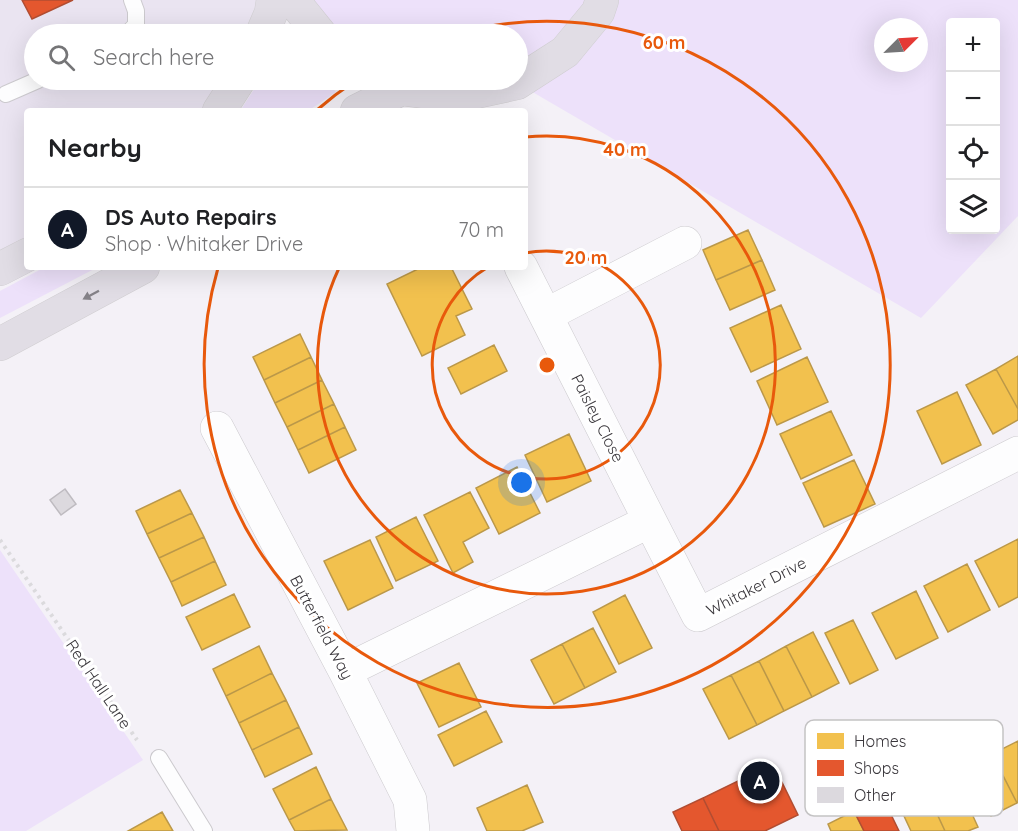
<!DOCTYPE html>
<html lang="en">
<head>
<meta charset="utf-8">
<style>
	:root { --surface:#fff; --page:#f2f2f2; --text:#202124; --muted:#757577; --line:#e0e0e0; --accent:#111827 }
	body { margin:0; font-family:Quicksand,sans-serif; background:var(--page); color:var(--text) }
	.controls { position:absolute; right:18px; top:18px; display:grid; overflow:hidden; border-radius:6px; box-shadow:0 6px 24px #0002 }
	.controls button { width:54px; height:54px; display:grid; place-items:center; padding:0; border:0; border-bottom:2px solid var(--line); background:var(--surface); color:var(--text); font:30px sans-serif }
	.compass { position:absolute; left:874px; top:18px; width:54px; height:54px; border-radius:50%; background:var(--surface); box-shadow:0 6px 24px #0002; rotate:66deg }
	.you { position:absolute; left:522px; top:483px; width:21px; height:21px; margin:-15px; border:4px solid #fff; border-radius:50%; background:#1a73e8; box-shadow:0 0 0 9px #1a73e833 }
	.badge { display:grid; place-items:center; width:39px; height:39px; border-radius:50%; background:var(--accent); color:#fff; font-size:20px; font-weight:700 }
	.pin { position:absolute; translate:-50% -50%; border:3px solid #fff; box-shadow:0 2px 6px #0006 }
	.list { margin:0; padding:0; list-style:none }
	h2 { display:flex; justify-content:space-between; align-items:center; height:78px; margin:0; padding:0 24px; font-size:26px }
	h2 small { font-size:20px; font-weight:400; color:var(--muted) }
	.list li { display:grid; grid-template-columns:39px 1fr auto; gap:18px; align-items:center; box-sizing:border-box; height:84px; padding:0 24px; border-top:2px solid var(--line) }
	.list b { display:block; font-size:22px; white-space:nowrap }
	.list p { margin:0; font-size:20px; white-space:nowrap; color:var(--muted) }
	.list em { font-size:20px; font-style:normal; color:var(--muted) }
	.icon { flex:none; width:33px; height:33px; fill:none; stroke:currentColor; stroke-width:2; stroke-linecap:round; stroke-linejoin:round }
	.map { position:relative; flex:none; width:1018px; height:831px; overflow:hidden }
	.search { position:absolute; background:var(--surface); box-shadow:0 6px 24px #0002; left:24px; top:24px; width:504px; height:66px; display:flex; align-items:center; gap:15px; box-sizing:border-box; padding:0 21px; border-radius:33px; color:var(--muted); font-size:22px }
	.panel { position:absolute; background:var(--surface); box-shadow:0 6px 24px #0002; left:24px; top:108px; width:504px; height:162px; border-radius:6px }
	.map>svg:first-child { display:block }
</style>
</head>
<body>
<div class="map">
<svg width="1018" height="831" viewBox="0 0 1018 831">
	<rect width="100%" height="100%" fill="#f4f1f7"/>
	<!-- built -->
	<path fill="#eae4f1" d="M 0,0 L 273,0 L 262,34 L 34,34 L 34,80 L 239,80 L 219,111 L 27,111 L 27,255 L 0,269 Z"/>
	<!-- green -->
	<path fill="#ede1fa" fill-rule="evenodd" d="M 296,0 L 1018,0 L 1018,216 L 921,318 L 517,83 L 518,34 L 320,34 ZM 950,22 L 996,22 L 996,230 L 950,230 ZM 883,27 L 919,27 L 919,63 L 883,63 Z
		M 260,80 L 325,80 L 336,92 L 308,111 L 240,111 Z
		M 45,267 L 98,267 L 0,318 L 0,291 Z
		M 0,550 L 143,760 L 26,831 L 0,831 Z"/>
	<!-- homes -->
	<path fill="#f2c14e" stroke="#bb9849" stroke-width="1.5" d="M 748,230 L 762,260 L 716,280 L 703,250 Z
		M 762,260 L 775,290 L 730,310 L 716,280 Z
		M 422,267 L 451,267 L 472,309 L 456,316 L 465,335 L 422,356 L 387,284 Z
		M 781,305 L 801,349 L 751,372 L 730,328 Z
		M 300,334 L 311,357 L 264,380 L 253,357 Z
		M 494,345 L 507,371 L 461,394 L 448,368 Z
		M 1018,356 L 1018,409 L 996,369 Z
		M 311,357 L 322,380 L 275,403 L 264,380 Z
		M 807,357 L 828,402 L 777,425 L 757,381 Z
		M 996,369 L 1018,409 L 1018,420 L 993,434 L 966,385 Z
		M 322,380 L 334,404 L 287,427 L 275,403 Z
		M 957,392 L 981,445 L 942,464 L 917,411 Z
		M 334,404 L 345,427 L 298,450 L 287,427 Z
		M 831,411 L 852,455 L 801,479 L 780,434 Z
		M 345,427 L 356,450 L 309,473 L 298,450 Z
		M 569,434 L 591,481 L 547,502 L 525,455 Z
		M 854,460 L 875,504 L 824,527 L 803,483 Z
		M 517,467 L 540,513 L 499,534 L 476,488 Z
		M 180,490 L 192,513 L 147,534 L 136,511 Z
		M 470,492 L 489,528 L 463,542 L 473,562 L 453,573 L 424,515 Z
		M 192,513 L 204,537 L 159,558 L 147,534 Z
		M 416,517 L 438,561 L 396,581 L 376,537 Z
		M 204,537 L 215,561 L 171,582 L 159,558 Z
		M 1018,539 L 1018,597 L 999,607 L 975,561 Z
		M 370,540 L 393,588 L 348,610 L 324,561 Z
		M 215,561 L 226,585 L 182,606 L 171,582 Z
		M 967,564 L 990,610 L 948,632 L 924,586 Z
		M 916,591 L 938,638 L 896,659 L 872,613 Z
		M 234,594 L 250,627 L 202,650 L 186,617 Z
		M 625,595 L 652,648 L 619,664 L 593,612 Z
		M 853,620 L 878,670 L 850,684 L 825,633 Z
		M 593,628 L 616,672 L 585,688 L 562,644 Z
		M 813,632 L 839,683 L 812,697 L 786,646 Z
		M 562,644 L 585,688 L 554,704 L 531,660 Z
		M 259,646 L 272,673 L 226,696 L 213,669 Z
		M 786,646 L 812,697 L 784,711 L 759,661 Z
		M 759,661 L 784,711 L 757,725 L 731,675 Z
		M 459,663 L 481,707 L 439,727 L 417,683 Z
		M 272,673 L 286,700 L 239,723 L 226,696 Z
		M 731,675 L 757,725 L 729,739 L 703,689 Z
		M 286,700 L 299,727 L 252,750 L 239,723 Z
		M 486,711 L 502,742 L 454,766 L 438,735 Z
		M 299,727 L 312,754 L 265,777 L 252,750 Z
		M 1018,741 L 1018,802 L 1017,803 L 992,754 Z
		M 992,754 L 1017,803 L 991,816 L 966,768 Z
		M 316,767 L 331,799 L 289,820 L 273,789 Z
		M 954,775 L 978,827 L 968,831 L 945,831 L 925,788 Z
		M 527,785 L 543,822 L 522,831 L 487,831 L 477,808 Z
		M 925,788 L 945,831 L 911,831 L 897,801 Z
		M 331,799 L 347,830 L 295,831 L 289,820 Z
		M 854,811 L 864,831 L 831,831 L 828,824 Z
		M 162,812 L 173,831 L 128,831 Z"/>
	<!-- shops -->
	<path fill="#e4572e" stroke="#b14d32" stroke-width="1.5" d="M 22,0 L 73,0 L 32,19 Z
		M 773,764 L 798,815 L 765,831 L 719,831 L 703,798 Z
		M 703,798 L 719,831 L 682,831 L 673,812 Z
		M 883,798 L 899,831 L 864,831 L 854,811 Z"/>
	<!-- building -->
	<path fill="#dcd9de" stroke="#bebbc0" stroke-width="1.5" d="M 65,489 L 76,504 L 61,515 L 50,500 Z"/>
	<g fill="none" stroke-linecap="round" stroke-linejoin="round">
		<!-- lane casing -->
		<g stroke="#cccace" stroke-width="18">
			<path id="lane" d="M 127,34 L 136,25 L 136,11 L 132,0
				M 6,94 L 38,80
				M 159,758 L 204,831"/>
		</g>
		<!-- street casing -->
		<g stroke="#cccace" stroke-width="34">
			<path id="street" d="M 521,267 L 650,521
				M 546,315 L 685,243
				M 217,428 L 345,671 L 410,800 L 413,831
				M 345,671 L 650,521 L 698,615 L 1018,453"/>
		</g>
		<!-- highway casing -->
		<g stroke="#d0ced1" stroke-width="34">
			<path id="highway" d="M 296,0 L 299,8 L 320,34
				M 262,34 L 271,13 L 273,0
				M 379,80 L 401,89 L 457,96 L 517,83 L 565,52 L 598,12 L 602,0
				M 219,111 L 239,80
				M 357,111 L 401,89
				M 0,269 L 27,255
				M 0,344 L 143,267"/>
		</g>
		<!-- path -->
		<path stroke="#dbdadd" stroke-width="4" stroke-dasharray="3 4.5" stroke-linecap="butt" d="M 0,540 L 137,740"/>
		<!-- lane -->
		<use href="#lane" stroke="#fdfdfe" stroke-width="16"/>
		<!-- street -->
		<use href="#street" stroke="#fdfdfe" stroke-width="33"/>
		<!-- highway -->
		<use href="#highway" stroke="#e1dde5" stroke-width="33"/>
	</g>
	<!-- one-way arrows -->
	<defs><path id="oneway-solid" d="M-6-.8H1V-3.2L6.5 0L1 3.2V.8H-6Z" transform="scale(1.5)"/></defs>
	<use fill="#858288" href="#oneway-solid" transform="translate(91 295) rotate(152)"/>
	<!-- distance rings -->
	<g fill="none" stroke="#e8590c" stroke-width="3">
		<path d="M525 253A114 114 0 1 1 488 267"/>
		<path d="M525 137A229 229 0 1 1 339 268"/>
		<path d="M317 110A343 343 0 0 1 355 81M455 34A343 343 0 1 1 218 268"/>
	</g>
	<g text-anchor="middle" stroke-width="6" stroke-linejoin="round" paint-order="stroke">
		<!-- street labels -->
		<g font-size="16" fill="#3a373c" stroke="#fff">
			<text transform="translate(598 418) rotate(63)" y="6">Paisley Close</text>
			<text transform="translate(756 586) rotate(-27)" y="6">Whitaker Drive</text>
			<text transform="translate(322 627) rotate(62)" y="6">Butterfield Way</text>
			<text transform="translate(99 684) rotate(56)" y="6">Red Hall Lane</text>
		</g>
	</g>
	<!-- legend -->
	<rect x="805" y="720" width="198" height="96" rx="9" fill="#fff" stroke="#c4c3c4" stroke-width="1.5"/>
	<rect x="817" y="733" width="27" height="16" fill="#f2c14e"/>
	<rect x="817" y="760" width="27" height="16" fill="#e4572e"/>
	<rect x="817" y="787" width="27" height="16" fill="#dcd9de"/>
	<g font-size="16" fill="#3a373c">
		<text x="854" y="747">Homes</text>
		<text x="854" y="774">Shops</text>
		<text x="854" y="801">Other</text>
	</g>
	<circle cx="547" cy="365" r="9" fill="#e8590c" stroke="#fff" stroke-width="3"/>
	<g font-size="18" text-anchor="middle" font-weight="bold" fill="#e8590c" stroke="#fff" stroke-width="6" stroke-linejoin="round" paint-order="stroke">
		<text x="664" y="49">60 m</text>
		<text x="625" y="156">40 m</text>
		<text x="586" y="264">20 m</text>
	</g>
</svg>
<div class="controls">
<button>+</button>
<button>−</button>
<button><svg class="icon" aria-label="locate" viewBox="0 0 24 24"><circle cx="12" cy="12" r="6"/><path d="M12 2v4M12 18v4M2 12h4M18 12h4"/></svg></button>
<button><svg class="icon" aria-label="layers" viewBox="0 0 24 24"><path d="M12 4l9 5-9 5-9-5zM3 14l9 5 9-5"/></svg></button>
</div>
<svg class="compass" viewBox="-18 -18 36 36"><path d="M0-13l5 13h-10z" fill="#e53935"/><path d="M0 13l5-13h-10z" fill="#757577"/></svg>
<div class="you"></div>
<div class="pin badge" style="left:760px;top:781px">A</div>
<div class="search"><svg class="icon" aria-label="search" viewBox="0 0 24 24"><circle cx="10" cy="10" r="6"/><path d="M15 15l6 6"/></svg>Search here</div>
<section class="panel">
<h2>Nearby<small></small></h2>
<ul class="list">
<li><span class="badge">A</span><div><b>DS Auto Repairs</b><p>Shop · Whitaker Drive</p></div><em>70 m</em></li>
</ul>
</section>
</div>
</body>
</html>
